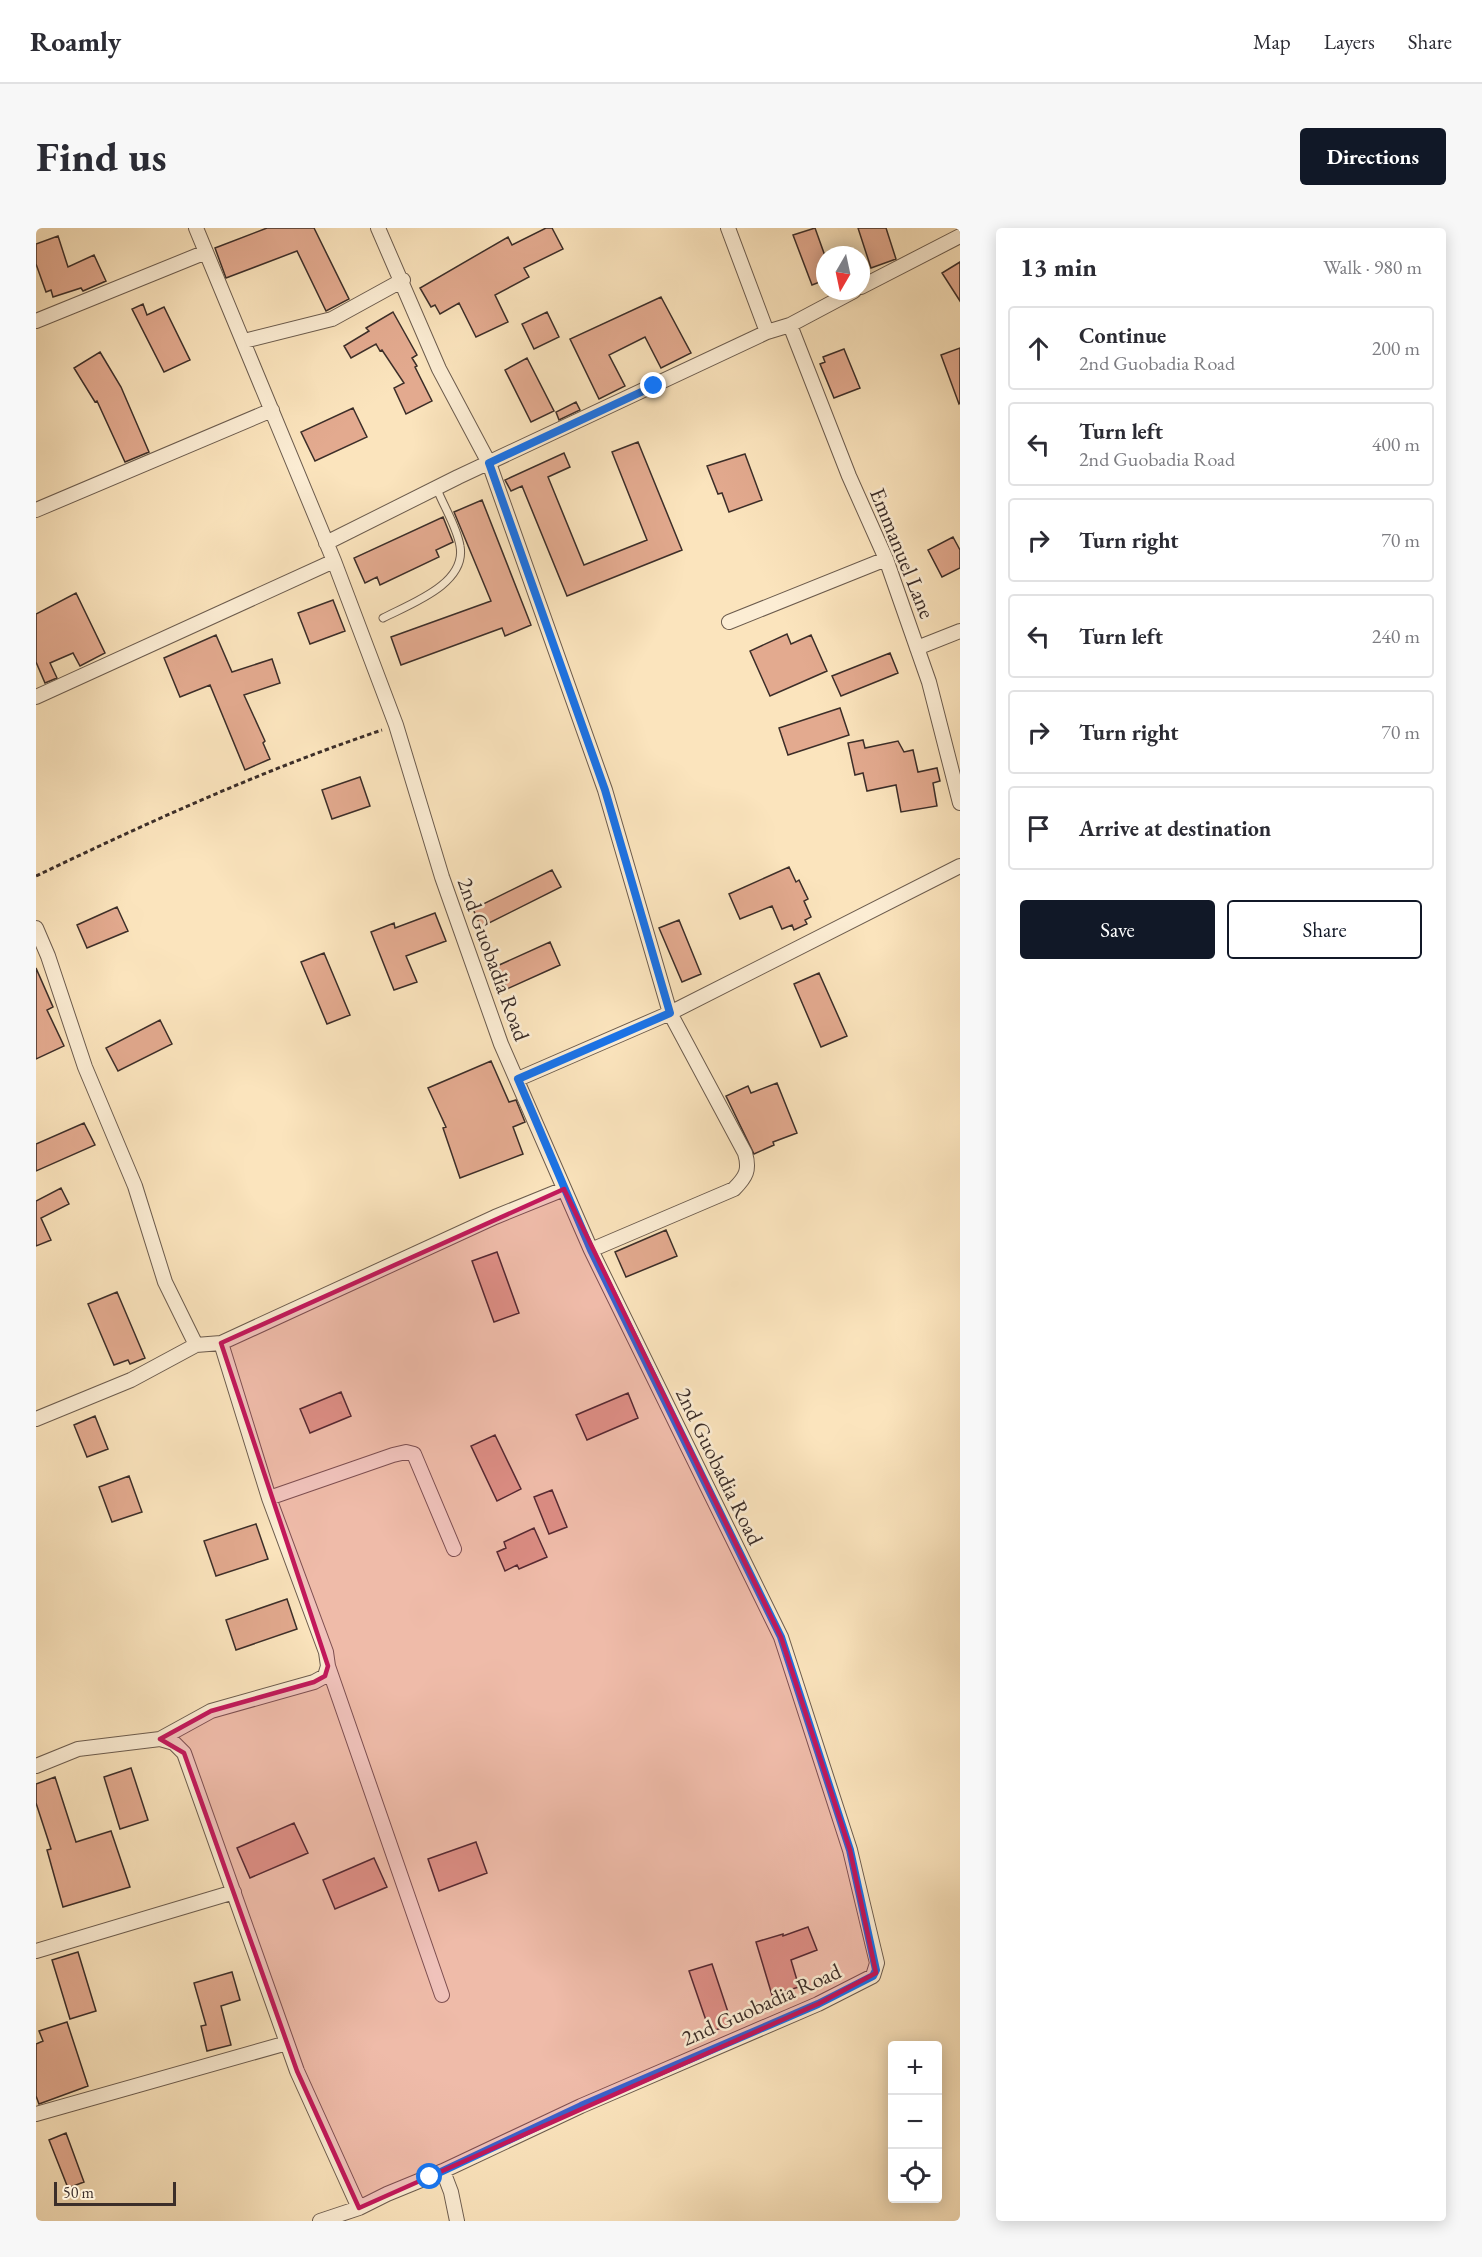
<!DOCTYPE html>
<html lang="en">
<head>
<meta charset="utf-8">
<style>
	:root { --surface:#fff; --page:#f7f7f7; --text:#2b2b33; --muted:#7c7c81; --line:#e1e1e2; --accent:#111827 }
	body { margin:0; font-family:"EB Garamond",serif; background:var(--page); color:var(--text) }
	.controls { position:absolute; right:18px; bottom:18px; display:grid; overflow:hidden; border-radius:6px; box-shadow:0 3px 15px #0003 }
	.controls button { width:54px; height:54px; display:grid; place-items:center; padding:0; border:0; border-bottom:2px solid var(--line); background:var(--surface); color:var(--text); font:30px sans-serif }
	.compass { position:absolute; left:780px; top:18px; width:54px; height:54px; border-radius:50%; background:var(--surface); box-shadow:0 3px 15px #0003; rotate:189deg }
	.scale { position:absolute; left:18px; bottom:15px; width:122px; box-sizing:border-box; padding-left:6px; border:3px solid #3c2e29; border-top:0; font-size:16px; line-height:21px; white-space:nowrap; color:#3c2e29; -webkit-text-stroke:4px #fcedd4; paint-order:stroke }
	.stop { position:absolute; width:18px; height:18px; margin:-14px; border:4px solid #1a73e8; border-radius:50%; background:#fff }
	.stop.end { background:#1a73e8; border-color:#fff; box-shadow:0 2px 6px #0008 }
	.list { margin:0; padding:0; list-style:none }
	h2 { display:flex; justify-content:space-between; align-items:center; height:78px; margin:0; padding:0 24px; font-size:26px }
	h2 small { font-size:20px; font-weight:400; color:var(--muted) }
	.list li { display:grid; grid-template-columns:39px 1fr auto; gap:18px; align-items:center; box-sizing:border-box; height:84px; margin:0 12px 12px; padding:0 12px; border:2px solid var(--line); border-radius:6px }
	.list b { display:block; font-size:22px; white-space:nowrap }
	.list p { margin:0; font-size:20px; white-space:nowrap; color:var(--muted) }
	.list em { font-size:20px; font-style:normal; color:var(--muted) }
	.actions { display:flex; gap:12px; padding:18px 24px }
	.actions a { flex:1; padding:14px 0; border:2px solid var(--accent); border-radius:6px; text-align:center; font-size:21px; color:var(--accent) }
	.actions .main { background:var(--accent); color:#fff }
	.icon { flex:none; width:33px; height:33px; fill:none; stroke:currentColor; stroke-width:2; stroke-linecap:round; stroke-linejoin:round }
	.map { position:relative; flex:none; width:924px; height:1993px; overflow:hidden; border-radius:6px }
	header { display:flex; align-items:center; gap:36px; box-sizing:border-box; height:84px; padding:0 30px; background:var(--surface); border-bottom:2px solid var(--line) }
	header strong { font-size:28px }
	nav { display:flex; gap:33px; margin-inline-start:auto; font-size:21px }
	.intro { display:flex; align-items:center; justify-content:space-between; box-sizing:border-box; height:144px; padding:0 36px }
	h1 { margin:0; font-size:42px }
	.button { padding:15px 27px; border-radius:6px; background:var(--accent); color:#fff; font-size:21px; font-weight:700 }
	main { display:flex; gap:36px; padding:0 36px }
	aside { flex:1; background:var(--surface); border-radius:6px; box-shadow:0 3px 15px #0003 }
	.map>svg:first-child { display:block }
</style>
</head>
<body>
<header>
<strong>Roamly</strong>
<nav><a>Map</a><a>Layers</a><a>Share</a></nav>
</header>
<div class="intro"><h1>Find us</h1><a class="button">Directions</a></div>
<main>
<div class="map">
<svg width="924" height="1993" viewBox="0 0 924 1993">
	<rect width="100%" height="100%" fill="#fbe4bd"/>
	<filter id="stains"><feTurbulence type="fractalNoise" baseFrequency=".00333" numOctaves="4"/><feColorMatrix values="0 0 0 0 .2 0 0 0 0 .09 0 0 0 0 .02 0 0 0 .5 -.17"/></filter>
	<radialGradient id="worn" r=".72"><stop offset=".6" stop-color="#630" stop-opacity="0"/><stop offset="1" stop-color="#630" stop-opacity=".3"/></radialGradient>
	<!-- building -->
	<path fill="#e3aa8f" stroke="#3c2e29" stroke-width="1.5" d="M 231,0 L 278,0 L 313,71 L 290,83 L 261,23 L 190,50 L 179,20 Z
		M 510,0 L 516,0 L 527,21 L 488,40 L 493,49 L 459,67 L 472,94 L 440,109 L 423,75 L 404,86 L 399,77 L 395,79 L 384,60 L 472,9 L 476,17 Z
		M 779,0 L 789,28 L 789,52 L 776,57 L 757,7 Z
		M 822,0 L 850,0 L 860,31 L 835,40 Z
		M 22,8 L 32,39 L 58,27 L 70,53 L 47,63 L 45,60 L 17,69 L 15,62 L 10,64 L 0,36 L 0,16 Z
		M 924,34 L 924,73 L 906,45 Z
		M 625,69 L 655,125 L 625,140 L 609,109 L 573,127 L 589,158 L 563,171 L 534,111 Z
		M 107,76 L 111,87 L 128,79 L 154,132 L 128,144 L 96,81 Z
		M 357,84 L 381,127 L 376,130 L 381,138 L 379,139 L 396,173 L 370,186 L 358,160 L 368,155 L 346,122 L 344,123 L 340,116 L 315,130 L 308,118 L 333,103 L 330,100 Z
		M 511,84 L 523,109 L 498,121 L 486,96 Z
		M 924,120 L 924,175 L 923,176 L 905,127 Z
		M 808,121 L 824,160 L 798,170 L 784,136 L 789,134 L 787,129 Z
		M 64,124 L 85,159 L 113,224 L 89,234 L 61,173 L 59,174 L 38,140 Z
		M 491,130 L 518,183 L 495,194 L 469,142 Z
		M 540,174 L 544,182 L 523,192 L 520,184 Z
		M 317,180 L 331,209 L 279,233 L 265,204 Z
		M 602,214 L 646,322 L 531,368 L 486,258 L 475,263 L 469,252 L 528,225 L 534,239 L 512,249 L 548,337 L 611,312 L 576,224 Z
		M 709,226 L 726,272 L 693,284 L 686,265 L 682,266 L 671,238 Z
		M 446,272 L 495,397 L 469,408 L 466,400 L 365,437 L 355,409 L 455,373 L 418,284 Z
		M 407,289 L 417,314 L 400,322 L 403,329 L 344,357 L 341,349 L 329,355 L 318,330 Z
		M 917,309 L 924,322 L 924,340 L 906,349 L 892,322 Z
		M 40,365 L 69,425 L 44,438 L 37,425 L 14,435 L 21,450 L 9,455 L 0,434 L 0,386 Z
		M 297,372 L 309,403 L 274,416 L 262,385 Z
		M 751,406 L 755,416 L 775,407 L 791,443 L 734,468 L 714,423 Z
		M 180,407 L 196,444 L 236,431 L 244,455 L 208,467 L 229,513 L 227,515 L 234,531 L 209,542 L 174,457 L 144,469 L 128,430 Z
		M 854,425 L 862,445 L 805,468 L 796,448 Z
		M 804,480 L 813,507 L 752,527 L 743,500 Z
		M 827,512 L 829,520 L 862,513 L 868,524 L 877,522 L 882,544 L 901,540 L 904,553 L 897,555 L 901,578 L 865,584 L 860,557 L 831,563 L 827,545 L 819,547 L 812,515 Z
		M 324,549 L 334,578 L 296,591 L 286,562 Z
		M 753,639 L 760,654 L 763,652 L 772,671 L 768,673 L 775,689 L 769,692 L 771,696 L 758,702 L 756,697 L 746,701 L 736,678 L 704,691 L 693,666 Z
		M 516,642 L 525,659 L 445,699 L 437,681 Z
		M 81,679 L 92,703 L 51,720 L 41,697 Z
		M 399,685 L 410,713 L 370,728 L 381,754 L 358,762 L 335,704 L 358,695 L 359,700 Z
		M 643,692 L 665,746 L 646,754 L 623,700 Z
		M 514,714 L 524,737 L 471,761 L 461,738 Z
		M 288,725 L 314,787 L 291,796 L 265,734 Z
		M 0,740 L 17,779 L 11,782 L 28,818 L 0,831 Z
		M 783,745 L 811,808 L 785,819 L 758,756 Z
		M 124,792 L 136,816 L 82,843 L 70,820 Z
		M 455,833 L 473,874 L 480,872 L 489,894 L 477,899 L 487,926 L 424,950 L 407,900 L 410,899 L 392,860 Z
		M 741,855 L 761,905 L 737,914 L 738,917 L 718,926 L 690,868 L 712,858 L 715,865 Z
		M 48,895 L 59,917 L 0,943 L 0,916 Z
		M 25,960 L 33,976 L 5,990 L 15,1012 L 0,1018 L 0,973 Z
		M 630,1002 L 641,1028 L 590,1049 L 579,1024 Z
		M 461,1024 L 483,1085 L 458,1094 L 436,1033 Z
		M 81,1064 L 109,1130 L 94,1136 L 92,1132 L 78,1137 L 52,1076 Z
		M 305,1164 L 315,1188 L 274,1205 L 264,1181 Z
		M 592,1165 L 602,1190 L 551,1212 L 540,1187 Z
		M 59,1188 L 72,1221 L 51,1229 L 38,1197 Z
		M 459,1207 L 485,1261 L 461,1273 L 435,1218 Z
		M 93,1248 L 106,1284 L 76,1294 L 63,1259 Z
		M 516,1262 L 531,1299 L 513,1306 L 498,1269 Z
		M 220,1296 L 232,1331 L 180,1348 L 168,1313 Z
		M 498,1300 L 511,1329 L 483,1341 L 481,1337 L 469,1343 L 461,1324 L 470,1320 L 468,1314 Z
		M 251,1371 L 261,1401 L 200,1422 L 190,1392 Z
		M 95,1540 L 112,1592 L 84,1601 L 68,1549 Z
		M 19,1549 L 40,1614 L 75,1603 L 94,1659 L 27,1679 L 11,1622 L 15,1621 L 0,1575 L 0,1556 Z
		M 258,1595 L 272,1625 L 214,1650 L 201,1620 Z
		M 440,1614 L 451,1645 L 403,1663 L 392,1631 Z
		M 338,1630 L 351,1659 L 299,1681 L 287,1652 Z
		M 772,1699 L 781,1722 L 755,1732 L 763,1759 L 736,1767 L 720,1714 L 747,1706 L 747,1708 Z
		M 42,1724 L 60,1783 L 34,1791 L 16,1732 Z
		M 676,1736 L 696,1796 L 674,1804 L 653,1743 Z
		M 196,1744 L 204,1772 L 185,1778 L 195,1817 L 171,1823 L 165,1798 L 170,1797 L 158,1755 Z
		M 31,1794 L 52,1858 L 3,1876 L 0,1868 L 0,1816 L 7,1813 L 3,1803 Z
		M 30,1905 L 48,1954 L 32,1960 L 13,1912 Z"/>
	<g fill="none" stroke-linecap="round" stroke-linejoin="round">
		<!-- service casing -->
		<g stroke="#6c5c4e" stroke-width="9">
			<path id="service" d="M 347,390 C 374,376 431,356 424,318 C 421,299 408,279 401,261"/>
		</g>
		<!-- minor casing -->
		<g stroke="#6c5c4e" stroke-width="16">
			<path id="minor" d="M 160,0 L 298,333 L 360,497 L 406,649 L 465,816 L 555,1022 L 745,1409 L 814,1622 L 841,1735 L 837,1748 L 782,1776 L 545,1878 L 407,1943
				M 342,0 L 403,141 L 453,235 L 569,562 L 634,785 L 709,925 C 714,942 710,949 698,961 L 555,1022
				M 692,0 L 731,104
				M 825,59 L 924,8
				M 0,93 L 170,24
				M 754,97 L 813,248 L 850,331 L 893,454 L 924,575
				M 208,113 L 296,91 L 367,52
				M 0,282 L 236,182
				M 290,315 L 422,249 L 731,104 L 754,97 L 818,63
				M 693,394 L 850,331
				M 881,420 L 924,403
				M 0,469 L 298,333
				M 0,700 L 12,728 L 49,839 L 99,958 L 129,1054 L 160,1117
				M 482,851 L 634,785 L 924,638
				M 0,1191 L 95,1152 L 160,1117 L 185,1115 L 459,989 L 528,961
				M 233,1270 L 357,1227 L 370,1224 L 378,1226 L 418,1321
				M 292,1438 L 406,1767
				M 124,1511 L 175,1483 L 278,1454 L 289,1448 L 292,1438 L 290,1424 L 233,1270 L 185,1115
				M 0,1538 L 42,1521 L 124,1511 L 138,1515 L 148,1525 L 261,1843 L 323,1980 L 351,1966 L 407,1943 L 415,1964 L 421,1993
				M 0,1723 L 198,1664
				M 0,1886 L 251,1815
				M 284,1993 L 323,1980"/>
		</g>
		<!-- path -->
		<path stroke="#3c2e29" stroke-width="3" stroke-dasharray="4.5 3" stroke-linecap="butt" d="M 0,648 C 113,594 227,542 346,502"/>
		<!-- service -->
		<use href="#service" stroke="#fcedd4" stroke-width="7"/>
		<!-- minor -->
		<use href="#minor" stroke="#fcedd4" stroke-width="14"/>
	</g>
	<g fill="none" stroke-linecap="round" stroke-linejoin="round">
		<!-- route -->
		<path stroke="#1a73e8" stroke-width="8" d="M 394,1949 L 545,1878 L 782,1776 L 837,1748 L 840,1742 L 814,1622 L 745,1409 L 555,1022 L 482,851 L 634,785 L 569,562 L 453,235 L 618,158"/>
	</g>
	<!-- marked area -->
	<path fill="#c2185b" fill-opacity="0.2" stroke="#c2185b" stroke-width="4.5" stroke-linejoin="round" d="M 528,961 L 745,1409 L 814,1622 L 840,1745 L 782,1776 L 323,1980 L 261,1843 L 148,1525 L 124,1511 L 175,1483 L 278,1454 L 289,1448 L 292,1438 L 185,1115 Z"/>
	<g text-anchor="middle" stroke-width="5" stroke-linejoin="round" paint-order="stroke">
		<!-- street labels -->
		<g font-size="22" fill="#3c2e29" stroke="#fcedd4">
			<text transform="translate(867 325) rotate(68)" y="8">Emmanuel Lane</text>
			<text transform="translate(458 731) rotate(70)" y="8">2nd Guobadia Road</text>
			<text transform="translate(684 1238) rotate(64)" y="8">2nd Guobadia Road</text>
			<text transform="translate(725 1776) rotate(-24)" y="8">2nd Guobadia Road</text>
		</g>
	</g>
	<rect width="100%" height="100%" filter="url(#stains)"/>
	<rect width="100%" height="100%" fill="url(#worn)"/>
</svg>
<div class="controls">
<button>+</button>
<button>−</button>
<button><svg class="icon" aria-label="locate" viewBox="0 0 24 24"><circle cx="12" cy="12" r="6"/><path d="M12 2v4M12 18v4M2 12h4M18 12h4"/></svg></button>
</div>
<svg class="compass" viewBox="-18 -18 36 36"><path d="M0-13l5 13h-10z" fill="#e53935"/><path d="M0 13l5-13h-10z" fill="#7c7c81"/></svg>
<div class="scale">50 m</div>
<div class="stop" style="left:394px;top:1949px"></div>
<div class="stop end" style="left:618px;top:158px"></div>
</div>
<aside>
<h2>13 min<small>Walk · 980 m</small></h2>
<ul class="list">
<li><svg class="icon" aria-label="ahead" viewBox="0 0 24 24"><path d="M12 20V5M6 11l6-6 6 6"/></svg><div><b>Continue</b><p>2nd Guobadia Road</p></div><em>200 m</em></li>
<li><svg class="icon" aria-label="left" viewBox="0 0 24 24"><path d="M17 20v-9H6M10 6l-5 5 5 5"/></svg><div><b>Turn left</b><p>2nd Guobadia Road</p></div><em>400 m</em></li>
<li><svg class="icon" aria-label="right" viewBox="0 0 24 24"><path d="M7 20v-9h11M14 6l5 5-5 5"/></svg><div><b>Turn right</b></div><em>70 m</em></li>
<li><svg class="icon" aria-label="left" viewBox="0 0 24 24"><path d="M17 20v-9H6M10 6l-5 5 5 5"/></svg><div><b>Turn left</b></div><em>240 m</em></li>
<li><svg class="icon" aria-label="right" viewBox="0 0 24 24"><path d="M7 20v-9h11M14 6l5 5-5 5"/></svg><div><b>Turn right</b></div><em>70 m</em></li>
<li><svg class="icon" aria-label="arrive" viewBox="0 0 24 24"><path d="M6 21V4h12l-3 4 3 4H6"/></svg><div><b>Arrive at destination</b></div></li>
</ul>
<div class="actions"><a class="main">Save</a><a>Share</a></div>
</aside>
</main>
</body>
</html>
